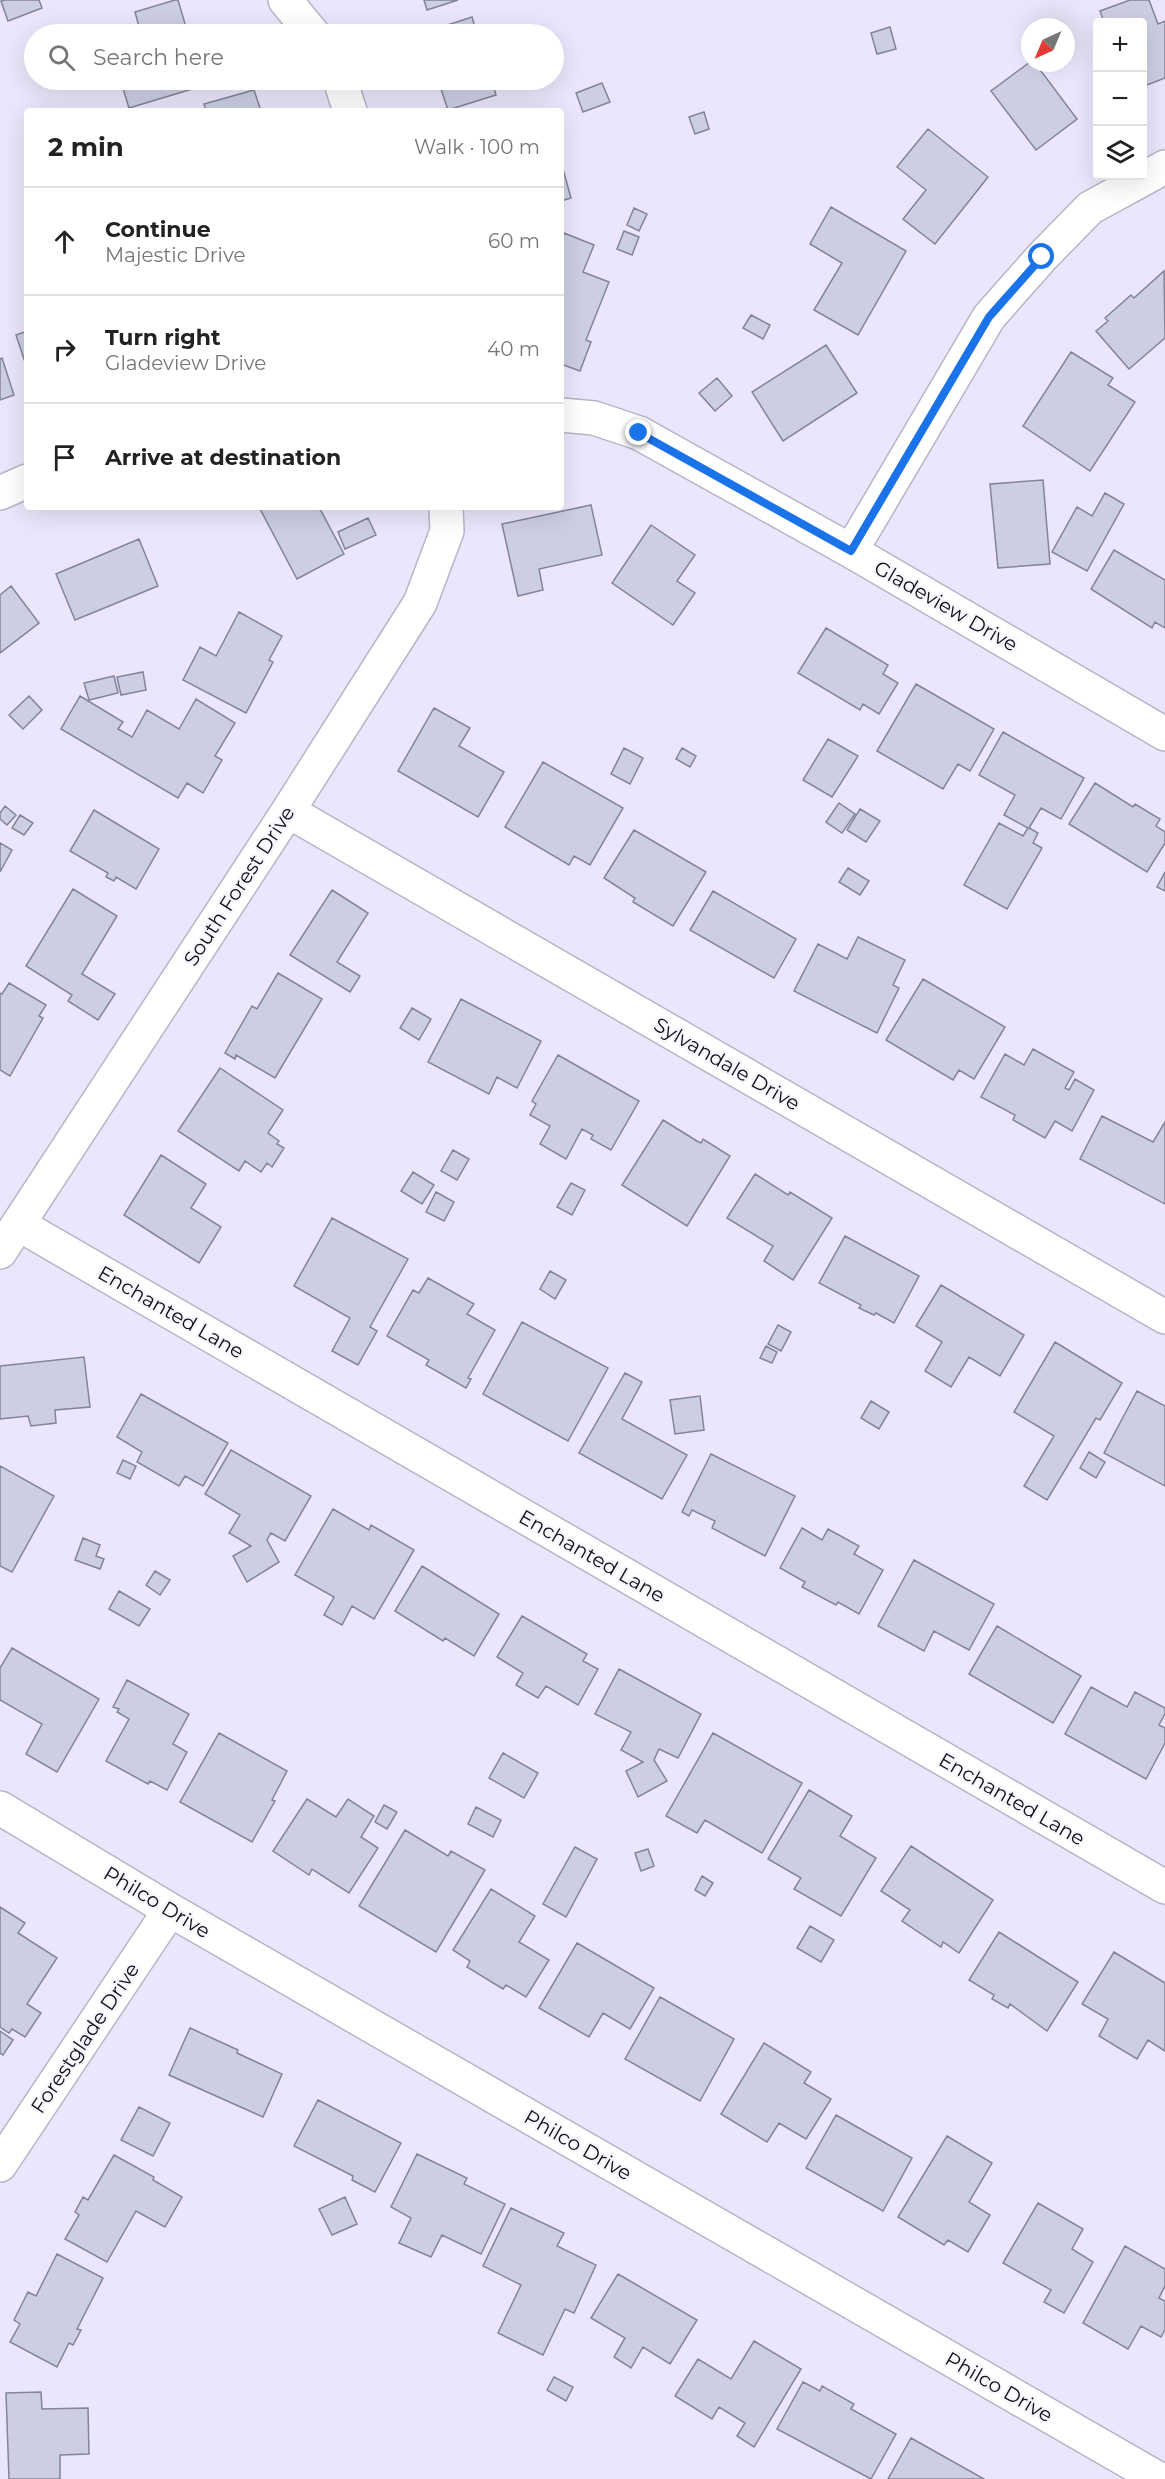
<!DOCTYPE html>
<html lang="en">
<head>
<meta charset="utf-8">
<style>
	:root { --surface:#fff; --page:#f2f2f2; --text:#222; --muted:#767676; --line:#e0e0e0 }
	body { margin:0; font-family:Montserrat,sans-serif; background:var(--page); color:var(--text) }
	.controls { position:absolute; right:18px; top:18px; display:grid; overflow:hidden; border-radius:6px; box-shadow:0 6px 24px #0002 }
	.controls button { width:54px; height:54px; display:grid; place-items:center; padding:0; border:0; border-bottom:2px solid var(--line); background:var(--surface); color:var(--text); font:30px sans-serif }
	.compass { position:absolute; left:1021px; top:18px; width:54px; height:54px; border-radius:50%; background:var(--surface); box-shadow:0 6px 24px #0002; rotate:224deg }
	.stop { position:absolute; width:18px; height:18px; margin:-14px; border:4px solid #1a73e8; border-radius:50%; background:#fff }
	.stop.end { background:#1a73e8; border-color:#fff; box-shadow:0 2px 6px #0008 }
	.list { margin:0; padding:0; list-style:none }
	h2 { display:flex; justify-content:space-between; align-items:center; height:78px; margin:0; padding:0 24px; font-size:26px }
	h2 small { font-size:20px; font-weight:400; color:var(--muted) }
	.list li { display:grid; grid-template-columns:39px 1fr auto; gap:18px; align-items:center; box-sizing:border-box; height:108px; padding:0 24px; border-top:2px solid var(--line) }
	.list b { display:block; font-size:22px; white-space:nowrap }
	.list p { margin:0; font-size:20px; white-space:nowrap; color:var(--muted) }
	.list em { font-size:20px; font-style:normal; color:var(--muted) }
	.icon { flex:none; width:33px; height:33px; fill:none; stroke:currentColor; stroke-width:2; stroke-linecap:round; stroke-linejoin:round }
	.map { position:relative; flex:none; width:1165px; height:2479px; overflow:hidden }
	.search { position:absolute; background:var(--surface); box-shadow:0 6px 24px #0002; left:24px; top:24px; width:540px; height:66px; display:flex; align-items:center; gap:15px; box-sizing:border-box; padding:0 21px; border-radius:33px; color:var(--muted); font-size:22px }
	.panel { position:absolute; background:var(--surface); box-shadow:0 6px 24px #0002; left:24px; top:108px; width:540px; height:402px; border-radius:6px }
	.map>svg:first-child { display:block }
</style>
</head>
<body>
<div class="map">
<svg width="1165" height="2479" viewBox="0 0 1165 2479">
	<rect width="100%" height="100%" fill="#ebe6fb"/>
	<!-- building -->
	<path fill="#cccee3" stroke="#838498" stroke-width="1.5" d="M 5,0 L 39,0 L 42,8 L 8,21 L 1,1 Z
		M 175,0 L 178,0 L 188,34 L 141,34 L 135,12 Z
		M 424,0 L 458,0 L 427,10 Z
		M 1130,0 L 1149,0 L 1158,24 L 1165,21 L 1165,78 L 1142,87 L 1142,22 L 1104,22 L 1100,11 Z
		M 472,17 L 477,34 L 423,34 L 423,33 Z
		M 890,27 L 896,49 L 877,54 L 871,33 Z
		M 1030,62 L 1035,63 L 1077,119 L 1036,150 L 991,91 Z
		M 143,80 L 197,80 L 199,87 L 129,108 L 122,85 Z
		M 438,80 L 492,80 L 496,95 L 448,110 Z
		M 602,83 L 610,102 L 583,112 L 576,93 Z
		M 254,90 L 261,111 L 206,111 L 204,104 Z
		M 704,112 L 709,129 L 695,134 L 689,117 Z
		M 928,129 L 988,177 L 935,244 L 903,219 L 926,190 L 897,167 Z
		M 563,169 L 571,198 L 561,201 L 561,170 Z
		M 831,207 L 906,251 L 858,335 L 814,310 L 842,263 L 810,244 Z
		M 634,208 L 647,214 L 639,231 L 627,225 Z
		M 624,231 L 639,237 L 632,255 L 617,249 Z
		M 564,233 L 594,245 L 583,272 L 609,282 L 586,340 L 591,342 L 580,371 L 561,364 L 561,240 Z
		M 1164,271 L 1165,338 L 1129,369 L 1096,331 L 1108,321 L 1105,318 L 1131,295 L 1134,298 Z
		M 751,315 L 770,325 L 763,339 L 743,328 Z
		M 27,331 L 27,368 L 16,335 Z
		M 826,345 L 857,393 L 783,441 L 752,392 Z
		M 1071,352 L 1113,378 L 1108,385 L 1135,402 L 1090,471 L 1023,426 Z
		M 2,358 L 14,395 L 0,400 L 0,359 Z
		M 717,378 L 732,396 L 715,411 L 699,393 Z
		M 1043,480 L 1050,564 L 998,568 L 990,484 Z
		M 1105,493 L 1124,504 L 1087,571 L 1052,552 L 1077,507 L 1092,516 Z
		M 591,505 L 602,555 L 539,569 L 543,590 L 518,596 L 502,524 Z
		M 259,507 L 319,507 L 344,554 L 297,579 Z
		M 368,518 L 376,535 L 345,549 L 338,532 Z
		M 651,525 L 695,555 L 677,581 L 695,593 L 673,625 L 612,583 Z
		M 139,539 L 158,586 L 75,620 L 56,574 Z
		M 1114,550 L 1165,580 L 1165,628 L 1155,622 L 1152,628 L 1091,589 Z
		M 11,586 L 39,623 L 0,653 L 0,595 Z
		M 239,612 L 282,636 L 269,660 L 273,662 L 246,713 L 183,680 L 200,647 L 216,656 Z
		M 826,628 L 888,665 L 883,674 L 898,683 L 879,714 L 863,704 L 860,710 L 798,673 Z
		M 143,672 L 146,690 L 121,695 L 117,677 Z
		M 114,676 L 118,693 L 89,700 L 84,683 Z
		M 916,684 L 994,729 L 970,771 L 958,764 L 943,789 L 877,751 Z
		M 29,696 L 42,710 L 23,729 L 9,715 Z
		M 80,696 L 123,722 L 118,729 L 132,737 L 147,710 L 179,729 L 196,699 L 235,723 L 215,756 L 222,760 L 203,793 L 187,783 L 178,798 L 61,729 Z
		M 434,708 L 470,728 L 459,746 L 504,772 L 478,817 L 398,771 Z
		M 1003,732 L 1084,778 L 1061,819 L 1041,808 L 1029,828 L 1038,833 L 1033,843 L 1042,848 L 1007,909 L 964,885 L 999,823 L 1023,836 L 1028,828 L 1004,815 L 1015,795 L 979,775 Z
		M 828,739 L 858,756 L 832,797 L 803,780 Z
		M 624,748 L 643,758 L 630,784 L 611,774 Z
		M 682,748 L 696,756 L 690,767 L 676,759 Z
		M 543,762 L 623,808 L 590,865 L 574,856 L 569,865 L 505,827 Z
		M 1095,783 L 1133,807 L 1135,804 L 1160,819 L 1156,826 L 1165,832 L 1165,843 L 1147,872 L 1069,824 Z
		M 839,803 L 855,814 L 842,833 L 826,822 Z
		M 5,806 L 16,815 L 7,825 L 0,819 L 0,813 Z
		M 860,809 L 880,821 L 866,842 L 847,830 Z
		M 94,810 L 159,849 L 136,889 L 116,877 L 114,881 L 106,877 L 108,873 L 70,851 Z
		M 20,815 L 33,823 L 24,835 L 12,828 Z
		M 634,830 L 706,872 L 673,926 L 633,902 L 635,898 L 604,878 Z
		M 0,843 L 12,850 L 0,872 Z
		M 848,868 L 869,881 L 860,895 L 839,882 Z
		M 1165,872 L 1165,891 L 1157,887 Z
		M 73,889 L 117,916 L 82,974 L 115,994 L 98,1020 L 68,1001 L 72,995 L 26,966 Z
		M 332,890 L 368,913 L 337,962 L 360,976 L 350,992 L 290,955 Z
		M 713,891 L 796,939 L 774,978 L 690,930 Z
		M 858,937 L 905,960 L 893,985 L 899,988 L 877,1033 L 794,991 L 818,944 L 847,959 Z
		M 278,973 L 322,999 L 275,1078 L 236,1055 L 235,1059 L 225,1053 L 252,1006 L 257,1009 Z
		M 923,979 L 1005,1027 L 974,1079 L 959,1070 L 953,1080 L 886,1040 Z
		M 9,983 L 46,1005 L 39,1016 L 43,1018 L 10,1076 L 0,1070 L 0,993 L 2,994 Z
		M 461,999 L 541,1041 L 517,1088 L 497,1077 L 489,1094 L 428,1062 Z
		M 412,1008 L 431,1019 L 419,1040 L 400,1028 Z
		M 1033,1049 L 1074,1072 L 1065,1088 L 1069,1090 L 1075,1079 L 1094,1090 L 1072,1131 L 1055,1121 L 1045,1138 L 1013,1120 L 1015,1115 L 981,1097 L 1005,1054 L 1024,1065 Z
		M 558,1055 L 639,1101 L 611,1150 L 591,1139 L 593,1135 L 582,1129 L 566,1159 L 540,1144 L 550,1126 L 530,1115 L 536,1104 L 532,1101 Z
		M 220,1068 L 283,1110 L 268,1133 L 279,1141 L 277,1144 L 284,1148 L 272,1167 L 267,1163 L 261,1172 L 245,1161 L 239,1171 L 178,1131 Z
		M 1102,1116 L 1153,1142 L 1165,1122 L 1165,1204 L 1080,1159 Z
		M 663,1120 L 697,1141 L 701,1143 L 703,1139 L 730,1156 L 687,1226 L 622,1185 Z
		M 453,1150 L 469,1159 L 457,1180 L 441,1171 Z
		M 161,1155 L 206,1184 L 191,1208 L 221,1227 L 199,1263 L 124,1215 Z
		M 413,1172 L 434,1185 L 422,1204 L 401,1191 Z
		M 755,1174 L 788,1195 L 790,1192 L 832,1218 L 793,1280 L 764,1261 L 773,1246 L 727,1218 Z
		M 571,1183 L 585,1190 L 572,1215 L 557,1207 Z
		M 436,1192 L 454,1202 L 444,1221 L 426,1212 Z
		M 332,1218 L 408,1259 L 370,1327 L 377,1331 L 358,1365 L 332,1351 L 350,1318 L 294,1286 Z
		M 845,1236 L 919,1276 L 894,1323 L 876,1313 L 874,1315 L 859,1308 L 861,1305 L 819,1283 Z
		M 550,1271 L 566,1280 L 555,1299 L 540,1289 Z
		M 428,1278 L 474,1304 L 467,1314 L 495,1330 L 468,1378 L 471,1379 L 466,1388 L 426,1365 L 429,1360 L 387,1336 L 413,1290 L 419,1293 Z
		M 941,1285 L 1024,1335 L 1000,1376 L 969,1357 L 951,1387 L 925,1371 L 942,1342 L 916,1326 Z
		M 522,1322 L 608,1368 L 568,1441 L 483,1394 Z
		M 778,1325 L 791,1332 L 781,1351 L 768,1344 Z
		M 1055,1342 L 1122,1383 L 1100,1420 L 1096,1418 L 1047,1500 L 1024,1486 L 1054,1436 L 1014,1412 Z
		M 766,1346 L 777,1352 L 772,1363 L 760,1358 Z
		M 84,1357 L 90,1407 L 55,1410 L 56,1423 L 31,1426 L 28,1416 L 0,1419 L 0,1366 Z
		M 625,1373 L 642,1382 L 622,1419 L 687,1455 L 662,1499 L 579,1453 Z
		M 1137,1391 L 1165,1406 L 1165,1486 L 1104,1453 Z
		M 141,1394 L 228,1443 L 203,1486 L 185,1476 L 179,1486 L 137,1462 L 142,1452 L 117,1437 Z
		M 700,1396 L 704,1430 L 675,1434 L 670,1400 Z
		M 871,1401 L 889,1412 L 879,1429 L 861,1418 Z
		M 231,1450 L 311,1496 L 285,1541 L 271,1533 L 267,1540 L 279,1562 L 247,1582 L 233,1556 L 251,1546 L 229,1533 L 240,1515 L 205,1494 Z
		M 1089,1452 L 1105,1462 L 1096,1478 L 1080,1468 Z
		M 711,1454 L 795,1496 L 765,1556 L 712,1528 L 715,1521 L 692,1510 L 689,1516 L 682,1512 Z
		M 123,1460 L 136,1466 L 130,1479 L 117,1473 Z
		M 0,1466 L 54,1496 L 12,1572 L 0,1566 Z
		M 333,1509 L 369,1530 L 371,1525 L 414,1550 L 374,1619 L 352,1606 L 342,1625 L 324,1615 L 334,1597 L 295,1575 Z
		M 802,1528 L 822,1540 L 828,1529 L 859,1546 L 854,1554 L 883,1570 L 859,1614 L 838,1602 L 836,1605 L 802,1587 L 805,1582 L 780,1568 Z
		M 83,1538 L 100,1545 L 96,1556 L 104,1559 L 100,1569 L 75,1560 Z
		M 914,1560 L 994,1604 L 969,1650 L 934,1631 L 924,1651 L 878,1626 Z
		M 422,1566 L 499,1614 L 474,1656 L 445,1638 L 443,1641 L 395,1611 Z
		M 155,1571 L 170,1580 L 160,1595 L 146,1585 Z
		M 119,1591 L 150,1609 L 139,1626 L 109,1609 Z
		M 522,1616 L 587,1654 L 583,1661 L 598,1669 L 578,1705 L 546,1686 L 538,1698 L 516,1685 L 523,1673 L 497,1657 Z
		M 997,1626 L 1081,1676 L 1053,1723 L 969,1674 Z
		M 12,1648 L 99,1699 L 57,1772 L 26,1754 L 42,1724 L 0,1700 L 0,1668 Z
		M 619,1669 L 701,1714 L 678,1758 L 659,1749 L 654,1760 L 667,1781 L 638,1797 L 626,1771 L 643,1762 L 621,1750 L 631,1732 L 595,1714 Z
		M 127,1680 L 189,1714 L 173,1744 L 187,1752 L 167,1790 L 150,1781 L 148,1784 L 106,1761 L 129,1719 L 117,1712 L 119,1709 L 113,1707 Z
		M 1091,1687 L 1127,1707 L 1135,1692 L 1165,1708 L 1165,1714 L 1159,1725 L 1165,1728 L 1165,1743 L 1146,1779 L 1065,1734 Z
		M 219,1733 L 287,1771 L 272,1800 L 275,1801 L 252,1842 L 180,1802 Z
		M 713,1733 L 802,1783 L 762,1853 L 705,1820 L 697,1833 L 666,1816 Z
		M 503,1753 L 538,1773 L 524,1798 L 489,1778 Z
		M 809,1790 L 852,1816 L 840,1836 L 876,1858 L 841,1916 L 794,1889 L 801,1878 L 768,1859 Z
		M 307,1799 L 336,1817 L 348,1799 L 374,1816 L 361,1837 L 378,1848 L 349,1893 L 312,1869 L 309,1875 L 273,1851 Z
		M 384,1805 L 397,1812 L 387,1829 L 375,1822 Z
		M 476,1807 L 501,1820 L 493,1837 L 468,1824 Z
		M 405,1830 L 448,1856 L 451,1851 L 485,1870 L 436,1952 L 359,1906 Z
		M 911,1846 L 993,1900 L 959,1953 L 943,1942 L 941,1947 L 902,1921 L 910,1910 L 881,1891 Z
		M 575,1847 L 597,1859 L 566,1917 L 543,1904 Z
		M 648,1849 L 654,1866 L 641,1871 L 635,1853 Z
		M 702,1876 L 713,1883 L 705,1896 L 695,1890 Z
		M 491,1889 L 535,1916 L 519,1942 L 549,1960 L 526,1997 L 506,1985 L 503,1989 L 467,1967 L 470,1961 L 453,1950 Z
		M 0,1907 L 25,1923 L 18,1933 L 57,1958 L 27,2004 L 41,2013 L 25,2037 L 12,2029 L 9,2033 L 0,2027 Z
		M 810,1926 L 834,1940 L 821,1962 L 797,1948 Z
		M 999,1932 L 1078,1982 L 1047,2031 L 1010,2004 L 1008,2008 L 992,1999 L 994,1995 L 969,1980 Z
		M 577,1943 L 654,1988 L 630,2029 L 603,2013 L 589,2037 L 539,2008 Z
		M 1114,1952 L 1165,1983 L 1165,2051 L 1148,2040 L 1137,2059 L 1099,2036 L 1108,2019 L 1082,2004 Z
		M 660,1997 L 734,2039 L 700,2101 L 625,2059 Z
		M 190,2028 L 238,2050 L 237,2053 L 282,2074 L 263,2117 L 169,2075 Z
		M 0,2031 L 13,2040 L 3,2055 L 0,2053 Z
		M 764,2043 L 811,2072 L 804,2083 L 831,2099 L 806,2139 L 779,2123 L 767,2142 L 721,2114 Z
		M 318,2100 L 401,2143 L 375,2192 L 352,2180 L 353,2176 L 294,2146 Z
		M 139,2107 L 170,2123 L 153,2156 L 121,2140 Z
		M 836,2115 L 912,2158 L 883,2211 L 806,2168 Z
		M 947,2136 L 992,2163 L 969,2202 L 990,2215 L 968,2252 L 948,2240 L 944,2245 L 898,2217 Z
		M 417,2154 L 467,2178 L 464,2184 L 505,2204 L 481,2254 L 442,2235 L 431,2257 L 399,2243 L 411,2218 L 391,2207 Z
		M 114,2155 L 154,2177 L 153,2180 L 182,2197 L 165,2227 L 136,2211 L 107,2262 L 65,2239 L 79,2215 L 75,2212 L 83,2197 L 88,2200 Z
		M 345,2197 L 357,2224 L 332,2235 L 319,2209 Z
		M 1038,2203 L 1083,2229 L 1072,2249 L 1093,2262 L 1064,2313 L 1044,2302 L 1051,2290 L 1003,2263 Z
		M 511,2208 L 564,2233 L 557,2246 L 596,2265 L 574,2313 L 565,2309 L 543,2355 L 498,2333 L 521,2285 L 483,2266 Z
		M 1125,2246 L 1165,2269 L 1165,2286 L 1159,2298 L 1165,2301 L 1165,2330 L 1161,2337 L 1141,2326 L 1128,2349 L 1083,2323 Z
		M 57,2254 L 103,2278 L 77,2329 L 81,2330 L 73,2345 L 69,2343 L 57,2367 L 10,2342 L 20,2324 L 14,2320 L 28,2292 L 36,2296 Z
		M 618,2274 L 697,2320 L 670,2364 L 643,2347 L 631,2368 L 614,2357 L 625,2338 L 591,2318 Z
		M 754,2341 L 801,2369 L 754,2447 L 737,2436 L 745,2423 L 719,2407 L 712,2419 L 675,2396 L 698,2359 L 731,2379 Z
		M 554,2377 L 573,2387 L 566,2401 L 547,2390 Z
		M 803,2382 L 820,2391 L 822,2386 L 854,2404 L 851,2409 L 896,2434 L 871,2479 L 777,2429 Z
		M 41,2392 L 42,2409 L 88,2408 L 89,2454 L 60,2455 L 60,2479 L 9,2479 L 6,2393 Z
		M 911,2438 L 984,2479 L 888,2479 Z"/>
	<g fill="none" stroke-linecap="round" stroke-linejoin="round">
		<!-- minor casing -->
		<g stroke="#b8b4c8" stroke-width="36">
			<path id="minor" d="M 285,0 L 313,34
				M 340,80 L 350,111
				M 561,415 L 594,418 L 639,433 L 851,551 L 1165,734
				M 0,493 L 27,481
				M 851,551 L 989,317 L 1042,257 L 1090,208 L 1165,167
				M 288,811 L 1165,1317
				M 18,1224 L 1165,1887
				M 0,1252 L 288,811 L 420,603 L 447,531 L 446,507
				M 0,1808 L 170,1910 L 1159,2479
				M 0,2165 L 170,1910"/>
		</g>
		<!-- minor -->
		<use href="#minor" stroke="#fff" stroke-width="33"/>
	</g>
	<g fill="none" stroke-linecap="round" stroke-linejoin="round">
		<!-- route -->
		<path stroke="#1a73e8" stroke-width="8" d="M 639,433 L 851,551 L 989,317 L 1042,257"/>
	</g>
	<g text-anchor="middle" stroke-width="4.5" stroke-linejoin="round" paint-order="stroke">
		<!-- street labels -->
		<g font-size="20" fill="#0f0e14" stroke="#f7f5fe">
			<text transform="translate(946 606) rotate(30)" y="7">Gladeview Drive</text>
			<text transform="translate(239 886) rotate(-57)" y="7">South Forest Drive</text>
			<text transform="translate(727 1064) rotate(30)" y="7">Sylvandale Drive</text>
			<text transform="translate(171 1312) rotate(30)" y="7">Enchanted Lane</text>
			<text transform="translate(592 1556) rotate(30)" y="7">Enchanted Lane</text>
			<text transform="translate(1012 1799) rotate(30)" y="7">Enchanted Lane</text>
			<text transform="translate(157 1902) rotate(31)" y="7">Philco Drive</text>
			<text transform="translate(85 2038) rotate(-56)" y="7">Forestglade Drive</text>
			<text transform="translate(578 2145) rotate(30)" y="7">Philco Drive</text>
			<text transform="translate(999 2387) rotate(30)" y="7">Philco Drive</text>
		</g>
	</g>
</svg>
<div class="controls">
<button>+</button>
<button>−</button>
<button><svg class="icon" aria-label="layers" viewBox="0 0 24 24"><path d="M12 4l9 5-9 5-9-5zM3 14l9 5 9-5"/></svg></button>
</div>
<svg class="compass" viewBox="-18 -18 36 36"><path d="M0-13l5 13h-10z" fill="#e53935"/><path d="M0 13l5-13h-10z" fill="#767676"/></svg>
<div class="stop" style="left:1042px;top:257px"></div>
<div class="stop end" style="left:639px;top:433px"></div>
<div class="search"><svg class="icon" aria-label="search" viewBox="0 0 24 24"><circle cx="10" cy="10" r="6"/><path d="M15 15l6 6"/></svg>Search here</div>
<section class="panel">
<h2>2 min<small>Walk · 100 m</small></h2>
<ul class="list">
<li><svg class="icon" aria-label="ahead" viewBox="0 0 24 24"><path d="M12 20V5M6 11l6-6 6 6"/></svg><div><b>Continue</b><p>Majestic Drive</p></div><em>60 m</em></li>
<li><svg class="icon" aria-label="right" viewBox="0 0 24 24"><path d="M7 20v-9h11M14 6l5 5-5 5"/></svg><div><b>Turn right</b><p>Gladeview Drive</p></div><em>40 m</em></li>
<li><svg class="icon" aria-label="arrive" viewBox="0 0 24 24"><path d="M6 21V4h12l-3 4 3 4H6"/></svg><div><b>Arrive at destination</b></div></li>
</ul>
</section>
</div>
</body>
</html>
